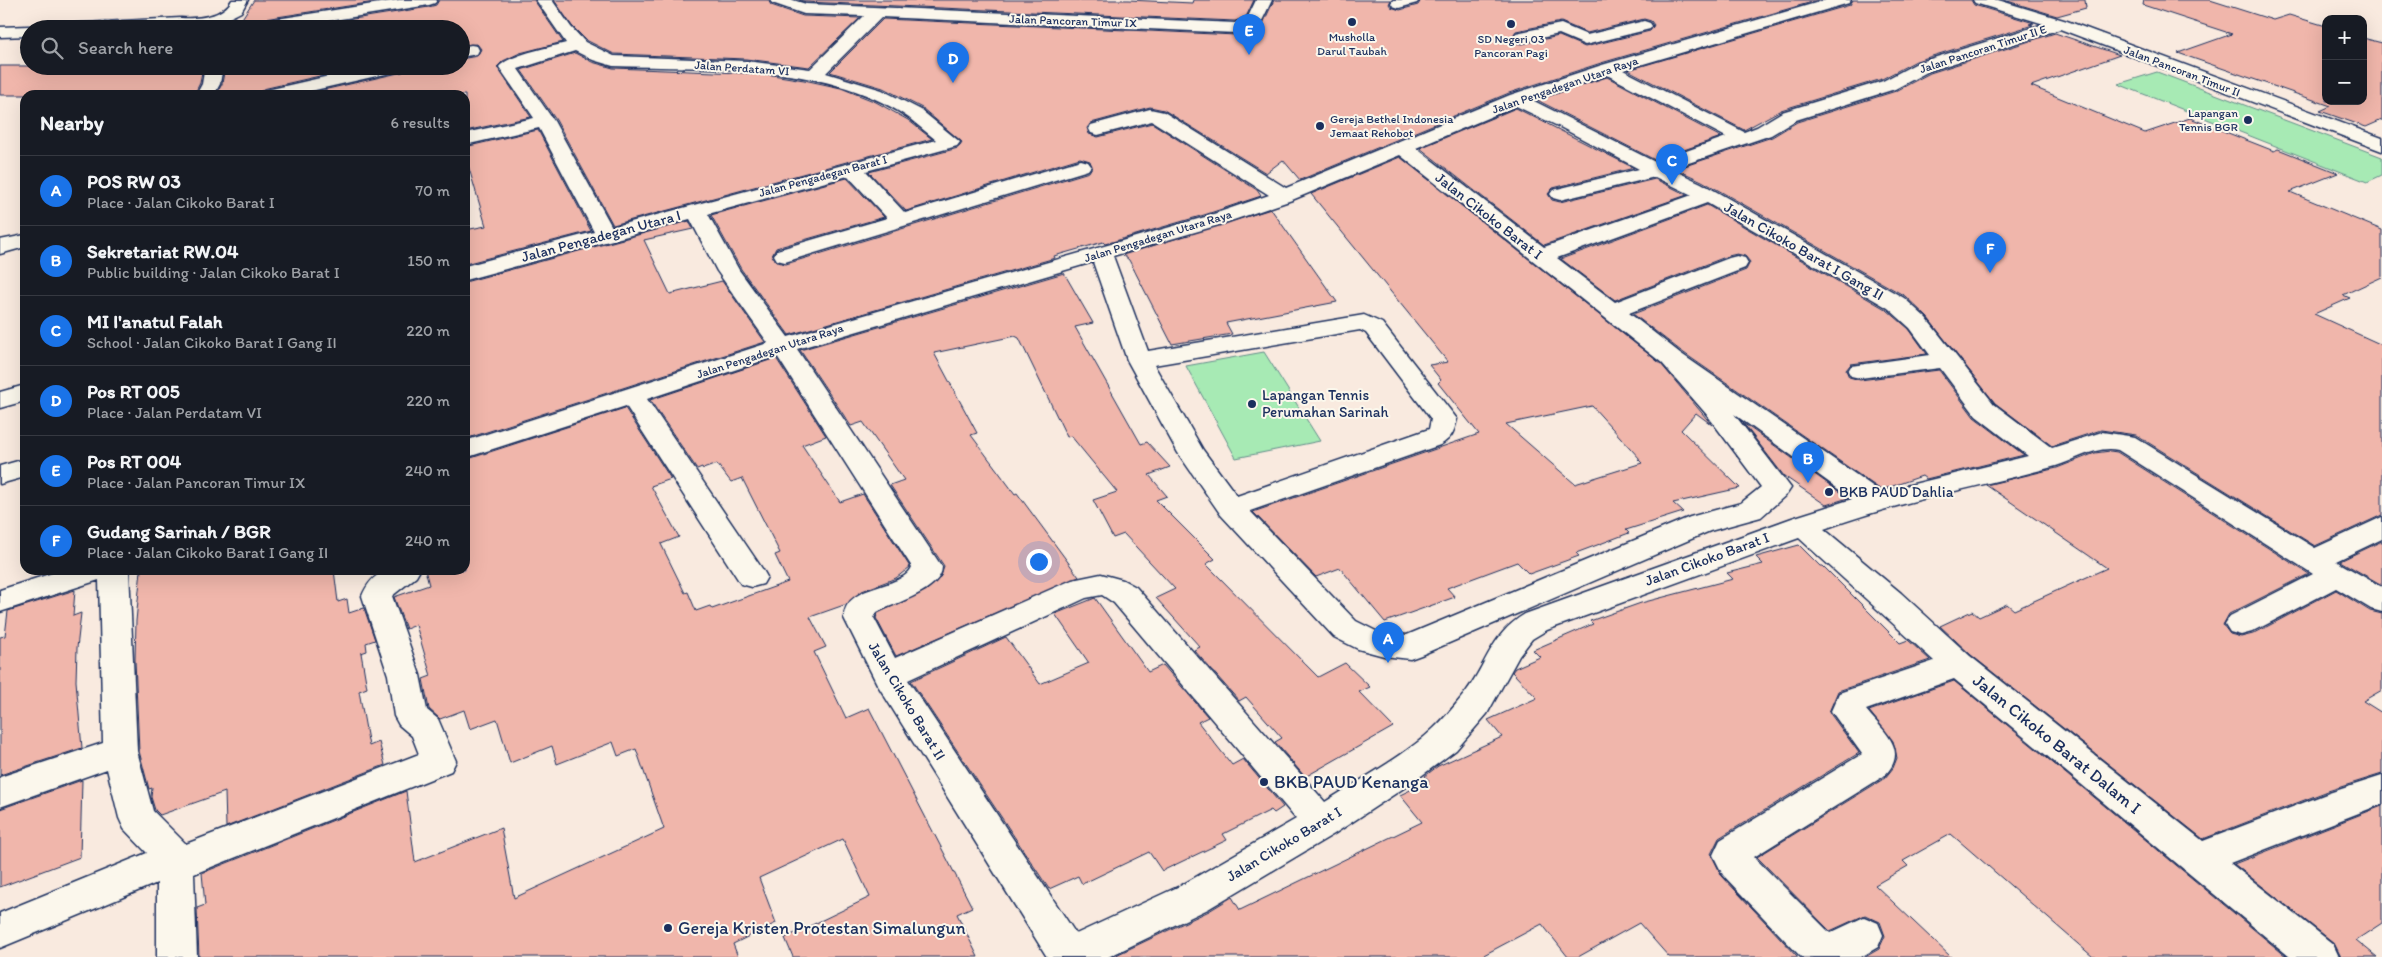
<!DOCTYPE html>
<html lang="en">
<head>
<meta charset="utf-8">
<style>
	:root { --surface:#171b24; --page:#20242c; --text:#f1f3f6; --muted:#9ea1a6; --line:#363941; --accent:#1a73e8 }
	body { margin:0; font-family:Itim,sans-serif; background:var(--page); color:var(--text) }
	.controls { position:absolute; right:15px; top:15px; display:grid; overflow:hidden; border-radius:10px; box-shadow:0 5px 20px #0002 }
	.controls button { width:45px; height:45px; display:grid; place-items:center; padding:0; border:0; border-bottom:1px solid var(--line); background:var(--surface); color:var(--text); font:25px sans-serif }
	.you { position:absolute; left:1038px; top:561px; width:18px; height:18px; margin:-12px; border:4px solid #fff; border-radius:50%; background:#1a73e8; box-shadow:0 0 0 8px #1a73e833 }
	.badge { display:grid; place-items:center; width:32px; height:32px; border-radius:50%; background:var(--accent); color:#fff; font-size:16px; font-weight:700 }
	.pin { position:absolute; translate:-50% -41px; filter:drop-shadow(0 1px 2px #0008) }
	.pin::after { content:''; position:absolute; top:26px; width:18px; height:15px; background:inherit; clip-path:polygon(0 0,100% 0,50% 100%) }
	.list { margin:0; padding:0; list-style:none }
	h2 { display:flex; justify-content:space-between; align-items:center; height:65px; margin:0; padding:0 20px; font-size:21px }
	h2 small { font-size:16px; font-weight:400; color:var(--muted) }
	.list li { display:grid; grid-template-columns:32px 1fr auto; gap:15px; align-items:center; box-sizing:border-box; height:70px; padding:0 20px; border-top:1px solid var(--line) }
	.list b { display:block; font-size:19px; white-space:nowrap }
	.list p { margin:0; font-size:16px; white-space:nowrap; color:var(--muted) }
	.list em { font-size:16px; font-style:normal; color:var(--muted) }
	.icon { flex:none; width:28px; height:28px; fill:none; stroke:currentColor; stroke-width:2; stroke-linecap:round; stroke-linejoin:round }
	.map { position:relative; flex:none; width:2382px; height:957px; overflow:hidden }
	.search { position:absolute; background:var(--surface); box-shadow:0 5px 20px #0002; left:20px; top:20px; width:450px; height:55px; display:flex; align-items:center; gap:12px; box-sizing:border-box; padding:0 18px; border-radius:28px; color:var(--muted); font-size:19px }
	.panel { position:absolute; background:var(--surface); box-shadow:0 5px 20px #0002; left:20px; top:90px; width:450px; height:485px; border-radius:15px }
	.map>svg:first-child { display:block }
</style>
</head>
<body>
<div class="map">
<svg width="2382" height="957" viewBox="0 0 2382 957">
	<rect width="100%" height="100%" fill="#f9eadf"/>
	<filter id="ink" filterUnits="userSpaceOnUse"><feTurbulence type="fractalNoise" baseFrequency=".02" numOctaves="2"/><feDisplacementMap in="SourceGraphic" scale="10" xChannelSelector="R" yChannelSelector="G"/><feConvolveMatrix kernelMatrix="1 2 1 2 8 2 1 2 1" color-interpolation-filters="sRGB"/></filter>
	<g filter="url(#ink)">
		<!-- green -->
		<path fill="#a7eab4" stroke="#618c89" d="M 2157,72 L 2382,157 L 2382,175 L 2367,182 L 2118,84 Z
			M 1264,352 L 1320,441 L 1236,458 L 1186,366 Z"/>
		<!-- building -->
		<path fill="#f0b6ab" stroke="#1b2f5e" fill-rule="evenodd" d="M 254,0 L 387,0 L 251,21 L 241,20 Z
			M 439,0 L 534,0 L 563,42 L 520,53 L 503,61 L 497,67 L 531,117 L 465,131 L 465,95 L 301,95 L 403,72 L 407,66 L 461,66 L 461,59 L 477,56 L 481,49 L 477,44 L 461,45 L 461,29 L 291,29 L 429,7 L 436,5 Z
			M 554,0 L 768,0 L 771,5 L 803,16 L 860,18 L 809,67 L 746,59 L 614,54 L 586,40 L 572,26 Z
			M 799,0 L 1129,0 L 1192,3 L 1193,0 L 1254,0 L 1246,17 L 1235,21 L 806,2 Z
			M 1274,0 L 1391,0 L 1389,4 L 1391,7 L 1400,10 L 1418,5 L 1421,0 L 1819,0 L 1601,63 L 1509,93 L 1300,180 L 1283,160 L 1266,173 L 1164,110 L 1150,107 L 1091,123 L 1087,128 L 1089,134 L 1098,137 L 1152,123 L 1257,190 L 1261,196 L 1204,215 L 1105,244 L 1103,242 L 1054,256 L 1055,258 L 789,335 L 741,269 L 711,215 L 847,178 L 884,217 L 776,248 L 772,256 L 777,262 L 786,264 L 1089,172 L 1092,167 L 1090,161 L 1080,158 L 906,211 L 869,172 L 958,148 L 962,142 L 922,108 L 883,88 L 830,72 L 883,19 L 1236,35 L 1262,26 ZM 1644,19 L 1651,21 L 1654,25 L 1650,31 L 1585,47 L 1559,36 L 1522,44 L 1516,43 L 1512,38 L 1516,31 L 1561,22 L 1587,33 Z
			M 1853,0 L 1971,0 L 1974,5 L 2034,23 L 2029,24 L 2033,25 L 1916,61 L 1882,79 L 1781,110 L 1744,130 L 1628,70 L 1850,5 Z
			M 2004,0 L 2085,0 L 2086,8 L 2057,16 Z
			M 2144,0 L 2210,0 L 2273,20 L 2289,15 L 2326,26 L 2326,101 L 2363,101 L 2363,38 L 2382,43 L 2382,120 L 2366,127 L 2320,111 L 2331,106 L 2178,53 L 2232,34 L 2143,5 Z
			M 2055,33 L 2120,55 L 2031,86 L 2145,133 L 2190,118 L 2274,151 L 2278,149 L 2338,173 L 2290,192 L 2382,230 L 2382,277 L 2343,295 L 2350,298 L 2314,314 L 2382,345 L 2382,515 L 2315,546 L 2136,435 L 2101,430 L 2052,446 L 1995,403 L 1927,317 L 1905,296 L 1702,181 L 1676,169 L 1772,137 L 1797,122 L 1896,91 L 1930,73 Z
			M 575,53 L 592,62 L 613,68 L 766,74 L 804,80 L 841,88 L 876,102 L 908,120 L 932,139 L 613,225 L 556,120 L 521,70 Z
			M 0,66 L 203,66 L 200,83 L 194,95 L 0,95 Z
			M 225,66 L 363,66 L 263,89 L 258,95 L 216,95 L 222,84 Z
			M 1607,77 L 1721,137 L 1655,160 L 1537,100 Z
			M 1516,108 L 1634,168 L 1553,188 L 1548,194 L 1552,200 L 1560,202 L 1655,179 L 1687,195 L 1544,245 L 1420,148 Z
			M 538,130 L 591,231 L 465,264 L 465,230 L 486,226 L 465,155 L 465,147 Z
			M 1400,157 L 1661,364 L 1712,425 L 1696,413 L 1681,430 L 1740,488 L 1673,503 L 1683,512 L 1626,530 L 1629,533 L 1576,553 L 1579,556 L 1529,574 L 1517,562 L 1447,588 L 1455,597 L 1385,622 L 1340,568 L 1316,577 L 1253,512 L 1479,434 L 1438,383 L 1441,380 L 1429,365 L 1448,362 L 1311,194 ZM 1592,406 L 1640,459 L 1638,459 L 1642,463 L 1575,484 L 1506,424 Z
			M 1707,205 L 1887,310 L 1909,329 L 1927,354 L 1851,364 L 1846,370 L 1849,377 L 1860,380 L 1939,370 L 1974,417 L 2024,455 L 1926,479 L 1922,476 L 1881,490 L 1681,351 L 1633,314 L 1746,270 L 1750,262 L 1745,256 L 1737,254 L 1728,256 L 1615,300 L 1561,259 Z
			M 1271,209 L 1337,302 L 1226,323 L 1232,334 L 1172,344 L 1129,260 L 1123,255 Z
			M 689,221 L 693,229 L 644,240 L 670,294 L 722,281 L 765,342 L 465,439 L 465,282 Z
			M 1064,273 L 1093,323 L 1075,327 L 1141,444 L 1147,442 L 1170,467 L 1149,475 L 1167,496 L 1156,500 L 1215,559 L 1206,564 L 1318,677 L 1345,663 L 1370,687 L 1359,692 L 1393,727 L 1305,777 L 1275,742 L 1282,738 L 1246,697 L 1239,701 L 1194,650 L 1200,647 L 1156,598 L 1175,589 L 1124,534 L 1113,538 L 1093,500 L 1117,492 L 1071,436 L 1067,437 L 1019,338 L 1015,336 L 934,353 L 977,433 L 971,435 L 1015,494 L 1017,493 L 1079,577 L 896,656 L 876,618 L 878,613 L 927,590 L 941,576 L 944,566 L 890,485 L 904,480 L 863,422 L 851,426 L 800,350 Z
			M 776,358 L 826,436 L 802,445 L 840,502 L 863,494 L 910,567 L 896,578 L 862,591 L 847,604 L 810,617 L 826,647 L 814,652 L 846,718 L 869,708 L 972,907 L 957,914 L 978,957 L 793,957 L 785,938 L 870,897 L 843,839 L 759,878 L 776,923 L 733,944 L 738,957 L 199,957 L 197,908 L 205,905 L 202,873 L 406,791 L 415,862 L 501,828 L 514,898 L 664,829 L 636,749 L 618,756 L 613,742 L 557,764 L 552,746 L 510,763 L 497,719 L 470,729 L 464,710 L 440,719 L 429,709 L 423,679 L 431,676 L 416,625 L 406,629 L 394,597 L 429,585 L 425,570 L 465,570 L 465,460 L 625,408 L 671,479 L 651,486 L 679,537 L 661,544 L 685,593 L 688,592 L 696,611 L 710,606 L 712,609 L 788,582 L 775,555 L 780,553 L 742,478 L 731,482 L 717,464 L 703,469 L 702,467 L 697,469 L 650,400 Z
			M 1743,423 L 1848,498 L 1826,505 L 1784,476 Z
			M 2110,451 L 2117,452 L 2309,574 L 2229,614 L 2223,625 L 2230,634 L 2241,637 L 2253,634 L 2336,590 L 2370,611 L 2382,614 L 2382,690 L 2363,701 L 2382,713 L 2382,774 L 2328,791 L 2203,839 L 1971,655 L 1940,626 L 1972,611 L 1979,617 L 2007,604 L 2014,610 L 2107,568 L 1986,485 L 2057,468 L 2095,453 Z
			M 2382,541 L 2382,585 L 2340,561 Z
			M 1799,545 L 1820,566 L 1823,566 L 1900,643 L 1908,640 L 1930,660 L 1838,691 L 1829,712 L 1859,753 L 1719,838 L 1711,854 L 1722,876 L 1798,957 L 1669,957 L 1639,923 L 1578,957 L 1568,957 L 1542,924 L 1480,957 L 1112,957 L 1209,911 L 1232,897 L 1240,910 L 1422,822 L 1400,795 L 1429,781 L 1425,776 L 1438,766 L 1502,737 L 1488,720 L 1537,698 L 1512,672 L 1515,668 L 1540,657 L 1533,650 L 1593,624 L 1590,621 L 1641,603 L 1733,579 L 1727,573 L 1763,564 L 1756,557 Z
			M 141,570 L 334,570 L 338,602 L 347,599 L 349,613 L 364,608 L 375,640 L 366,643 L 367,651 L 361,653 L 367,688 L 359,691 L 369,746 L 379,742 L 385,765 L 226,827 L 225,792 L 160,815 L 155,810 L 151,797 L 152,788 L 149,789 L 139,751 L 135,660 L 136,621 Z
			M 75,590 L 73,616 L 81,613 L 77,648 L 76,681 L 82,748 L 0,775 L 0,637 L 5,636 L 8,611 Z
			M 1095,598 L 1148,672 L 1163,665 L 1208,717 L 1198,722 L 1232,765 L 1243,759 L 1283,807 L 1274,813 L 1271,810 L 1223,834 L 1227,840 L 1162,871 L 1149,852 L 1082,884 L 1078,876 L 1049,889 L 911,681 L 1006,637 L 1040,684 L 1089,663 L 1055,614 Z
			M 1954,681 L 2287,957 L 2093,957 L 1951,834 L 1903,861 L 1908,866 L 1875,885 L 1951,957 L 1865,957 L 1879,949 L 1885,936 L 1880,922 L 1865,915 L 1830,931 L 1757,857 L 1885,778 L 1893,768 L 1897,758 L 1893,741 L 1869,711 Z
			M 82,780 L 80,857 L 0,887 L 0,809 Z
			M 2382,806 L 2382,923 L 2356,940 L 2377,957 L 2341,957 L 2334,943 L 2234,864 Z"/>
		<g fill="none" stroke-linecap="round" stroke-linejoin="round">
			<!-- minor casing -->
			<g stroke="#1b2f5e" stroke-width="3">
				<path id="minor" d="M 232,0 L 248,0 L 241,12 L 223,21 L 251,23 L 399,0 L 437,0 L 435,3 L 429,5 L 277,29 L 56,29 L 58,26 L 64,24 L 181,18 C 198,19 223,17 232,0 Z
					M 536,0 L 552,0 L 571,27 L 585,42 L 614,56 L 746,61 L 810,69 L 864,16 L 804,14 L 772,3 L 770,0 L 793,0 L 806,4 L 1235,23 L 1247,19 L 1256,0 L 1272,0 L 1260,25 L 1236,33 L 882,17 L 826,73 L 882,90 L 921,110 L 960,142 L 957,146 L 866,171 L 905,213 L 1074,162 L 1081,160 L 1088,162 L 1091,166 L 1088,170 L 785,262 L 777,260 L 774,255 L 777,250 L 887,218 L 848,176 L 708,214 L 739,270 L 788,337 L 1205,217 L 1269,195 L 1152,121 L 1098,135 L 1091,133 L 1089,129 L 1091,125 L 1150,109 L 1164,112 L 1286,188 L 1510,95 L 1602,65 L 1826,0 L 1851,0 L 1849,3 L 1623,70 L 1744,132 L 1757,127 L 1782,112 L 1883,81 L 1917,63 L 2044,24 L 1975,3 L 1973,0 L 1998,0 L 2067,21 L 2382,138 L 2382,151 L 2060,29 L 1929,71 L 1895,89 L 1796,120 L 1771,135 L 1671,169 L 1701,183 L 1904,298 L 1926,318 L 1994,404 L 2052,448 L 2102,432 L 2135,437 L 2315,548 L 2382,517 L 2382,539 L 2336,561 L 2382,587 L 2382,612 L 2371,609 L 2336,588 L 2252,632 L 2241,635 L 2230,632 L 2225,624 L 2230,616 L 2313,574 L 2118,450 C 2097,445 2076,460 2056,466 C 1979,487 1900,501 1824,529 L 1901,593 L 1970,656 L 2203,841 L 2329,793 L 2382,776 L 2382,804 L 2230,863 L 2333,944 L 2339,957 L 2290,957 L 1954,679 L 1866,710 C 1884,732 1910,750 1884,776 L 1754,857 L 1830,933 L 1864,917 L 1878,923 L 1883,935 L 1878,947 L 1861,957 L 1801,957 L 1723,875 L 1713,855 L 1720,840 L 1862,754 L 1831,711 L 1839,693 L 1934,661 L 1799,538 L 1547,630 L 1532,639 L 1519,656 L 1487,714 L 1456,750 L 1413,782 L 1334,834 L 1208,909 L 1108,957 L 1047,957 L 877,684 L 844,618 C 844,583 901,591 912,567 L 777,356 L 647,399 L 763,570 L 767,577 L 763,584 L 752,587 L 741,584 L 626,406 L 465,458 L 465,441 L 768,343 L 717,271 L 690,219 L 465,280 L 465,266 L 594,232 L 539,128 L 465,145 L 465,133 L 534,118 L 499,67 C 508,55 551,47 566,43 ZM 575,51 L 593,60 L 613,66 C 708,69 828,62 909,118 C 918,125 927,133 936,140 L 612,227 L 554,121 L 518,69 ZM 1607,75 L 1726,137 L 1655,162 L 1532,100 ZM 1516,106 L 1562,128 L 1639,169 L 1553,190 L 1550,194 L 1553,198 L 1560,200 L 1655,177 L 1692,195 L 1544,247 L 1416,148 ZM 1400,155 L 1662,363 L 1708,416 L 1761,487 L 1741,503 L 1690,517 L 1407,635 L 1378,632 L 1356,621 L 1250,511 L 1440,445 C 1452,438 1454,432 1457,419 L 1382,323 L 1364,315 L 1148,351 L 1113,256 L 1219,225 L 1292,200 ZM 1707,203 L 1888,308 L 1910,328 L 1930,355 L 1851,366 L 1848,371 L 1851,376 L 1860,378 L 1940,368 L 1976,416 L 2028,456 L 1881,492 L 1680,353 L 1629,313 L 1745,268 L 1748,263 L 1745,258 L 1737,256 L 1729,258 L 1615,302 L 1557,258 ZM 1093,262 L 1127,360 L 1178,453 L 1221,515 L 1334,637 L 1358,649 L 1384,656 L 1410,659 L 1421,655 L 1710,531 L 1761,517 L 1787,494 L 1791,488 L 1734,414 L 1852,499 L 1792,518 L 1525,614 C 1489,635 1486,669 1461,698 C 1452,709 1443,720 1433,729 C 1405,756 1358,781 1325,802 L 1136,587 L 1123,580 L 1101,574 L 1072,580 L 895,658 L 874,618 L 877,612 C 895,603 942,590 942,567 L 797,349 ZM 1360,330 L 1366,333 L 1431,419 L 1429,429 L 1237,496 L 1203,450 L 1154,365 ZM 1102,595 L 1114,603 L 1296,819 L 1182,885 L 1076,934 L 908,680 L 1086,598 Z
					M 1393,0 L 1419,0 L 1417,3 L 1399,8 L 1393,6 L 1391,3 Z
					M 1644,21 L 1650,23 L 1652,26 L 1650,29 L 1585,45 L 1559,34 L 1522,42 L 1516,41 L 1514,37 L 1516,33 L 1561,24 L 1587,35 Z
					M 29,26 L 36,29 L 29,29 L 29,36 L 0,37 L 0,27 Z
					M 471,45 L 477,46 L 479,50 L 477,54 L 461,57 L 461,47 Z
					M 205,66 L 223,66 L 220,84 L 214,95 L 196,95 L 202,84 Z
					M 373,66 L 405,66 L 403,70 L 293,95 L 260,95 L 263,91 Z
					M 25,235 L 25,247 L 0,254 L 0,240 Z
					M 25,385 L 25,401 L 0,408 L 0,392 Z
					M 25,459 L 25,477 L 0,484 L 0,466 Z
					M 62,570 L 129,570 L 137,751 L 153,811 L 186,844 L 419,754 L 412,736 L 399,725 L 394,716 L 388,675 L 362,596 C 375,566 392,570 420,570 L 416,577 L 392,596 L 420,675 L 427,710 L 438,719 L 456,761 L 451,771 L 194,874 L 197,957 L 157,957 L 157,883 L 0,948 L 0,913 L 147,853 L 124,829 L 119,818 L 107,769 L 0,807 L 0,777 L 103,743 L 99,580 L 0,612 L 0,590 Z"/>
			</g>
			<!-- minor -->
			<use href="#minor" fill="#fbf7ec" fill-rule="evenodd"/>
		</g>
	</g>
	<!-- markers -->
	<g fill="#1b2f5e" stroke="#fbf7ec" stroke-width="2">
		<circle cx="1352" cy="22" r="5"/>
		<circle cx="1511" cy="24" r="5"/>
		<circle cx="2248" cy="120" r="5"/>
		<circle cx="1320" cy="126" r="5"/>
		<circle cx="1252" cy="404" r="5"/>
		<circle cx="1829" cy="492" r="5"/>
		<circle cx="1264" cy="782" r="5"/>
		<circle cx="668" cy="928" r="5"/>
	</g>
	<g text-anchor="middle" stroke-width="4" stroke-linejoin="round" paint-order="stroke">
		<!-- far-street labels -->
		<g font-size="12" fill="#1b2f5e" stroke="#fbf7ec">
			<text transform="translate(1073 21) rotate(2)" y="4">Jalan Pancoran Timur IX</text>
			<text transform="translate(1983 49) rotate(-18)" y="4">Jalan Pancoran Timur II E</text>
			<text transform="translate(742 68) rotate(4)" y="4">Jalan Perdatam VI</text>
			<text transform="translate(2182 71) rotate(21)" y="4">Jalan Pancoran Timur II</text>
			<text transform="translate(1565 85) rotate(-19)" y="4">Jalan Pengadegan Utara Raya</text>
			<text transform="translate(823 176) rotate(-15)" y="4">Jalan Pengadegan Barat I</text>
			<text transform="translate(1158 236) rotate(-17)" y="4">Jalan Pengadegan Utara Raya</text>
			<text transform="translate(770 351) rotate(-18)" y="4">Jalan Pengadegan Utara Raya</text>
		</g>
		<!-- far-poi labels -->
		<g font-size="12" fill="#1b2f5e" stroke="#fbf7ec">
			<text x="1352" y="41">Musholla<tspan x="1352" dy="14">Darul Taubah</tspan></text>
			<text x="1511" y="43">SD Negeri 03<tspan x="1511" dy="14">Pancoran Pagi</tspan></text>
			<text x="2238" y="117" text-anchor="end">Lapangan<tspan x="2238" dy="14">Tennis BGR</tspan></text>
			<text x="1330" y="123" text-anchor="start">Gereja Bethel Indonesia<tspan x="1330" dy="14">Jemaat Rehobot</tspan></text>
		</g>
		<!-- street labels -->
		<g font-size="15" fill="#1b2f5e" stroke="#fbf7ec">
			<text transform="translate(1489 216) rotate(38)" y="5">Jalan Cikoko Barat I</text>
			<text transform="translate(601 236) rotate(-15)" y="5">Jalan Pengadegan Utara I</text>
			<text transform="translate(1804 251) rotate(30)" y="5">Jalan Cikoko Barat I Gang II</text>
			<text transform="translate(1707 559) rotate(-20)" y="5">Jalan Cikoko Barat I</text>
			<text transform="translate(907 701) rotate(59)" y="5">Jalan Cikoko Barat II</text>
			<text transform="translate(1284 844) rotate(-31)" y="5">Jalan Cikoko Barat I</text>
		</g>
		<!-- poi labels -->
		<g font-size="15" fill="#1b2f5e" stroke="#fbf7ec" text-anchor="start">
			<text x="1262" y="400">Lapangan Tennis<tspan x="1262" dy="17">Perumahan Sarinah</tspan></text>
			<text x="1839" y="497">BKB PAUD Dahlia</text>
		</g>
		<!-- near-street labels -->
		<g font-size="18" fill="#1b2f5e" stroke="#fbf7ec">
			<text transform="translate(2057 744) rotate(39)" y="6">Jalan Cikoko Barat Dalam I</text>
		</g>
		<!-- near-poi labels -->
		<g font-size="18" fill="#1b2f5e" stroke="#fbf7ec" text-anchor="start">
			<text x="1274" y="788">BKB PAUD Kenanga</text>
			<text x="678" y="934">Gereja Kristen Protestan Simalungun</text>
		</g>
	</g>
</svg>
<div class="controls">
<button>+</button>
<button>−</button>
</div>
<div class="you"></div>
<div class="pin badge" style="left:1388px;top:663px">A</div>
<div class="pin badge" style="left:1808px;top:483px">B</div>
<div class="pin badge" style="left:1672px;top:185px">C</div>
<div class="pin badge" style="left:953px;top:83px">D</div>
<div class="pin badge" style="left:1249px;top:55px">E</div>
<div class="pin badge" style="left:1990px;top:273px">F</div>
<div class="search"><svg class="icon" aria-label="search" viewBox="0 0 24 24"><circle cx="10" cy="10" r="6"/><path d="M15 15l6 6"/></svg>Search here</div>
<section class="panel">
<h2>Nearby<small>6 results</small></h2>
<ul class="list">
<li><span class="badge">A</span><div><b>POS RW 03</b><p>Place · Jalan Cikoko Barat I</p></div><em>70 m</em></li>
<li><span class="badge">B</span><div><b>Sekretariat RW.04</b><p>Public building · Jalan Cikoko Barat I</p></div><em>150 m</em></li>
<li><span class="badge">C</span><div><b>MI I'anatul Falah</b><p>School · Jalan Cikoko Barat I Gang II</p></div><em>220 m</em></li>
<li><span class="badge">D</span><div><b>Pos RT 005</b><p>Place · Jalan Perdatam VI</p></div><em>220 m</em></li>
<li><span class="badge">E</span><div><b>Pos RT 004</b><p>Place · Jalan Pancoran Timur IX</p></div><em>240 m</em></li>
<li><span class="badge">F</span><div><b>Gudang Sarinah / BGR</b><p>Place · Jalan Cikoko Barat I Gang II</p></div><em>240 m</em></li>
</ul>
</section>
</div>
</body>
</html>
